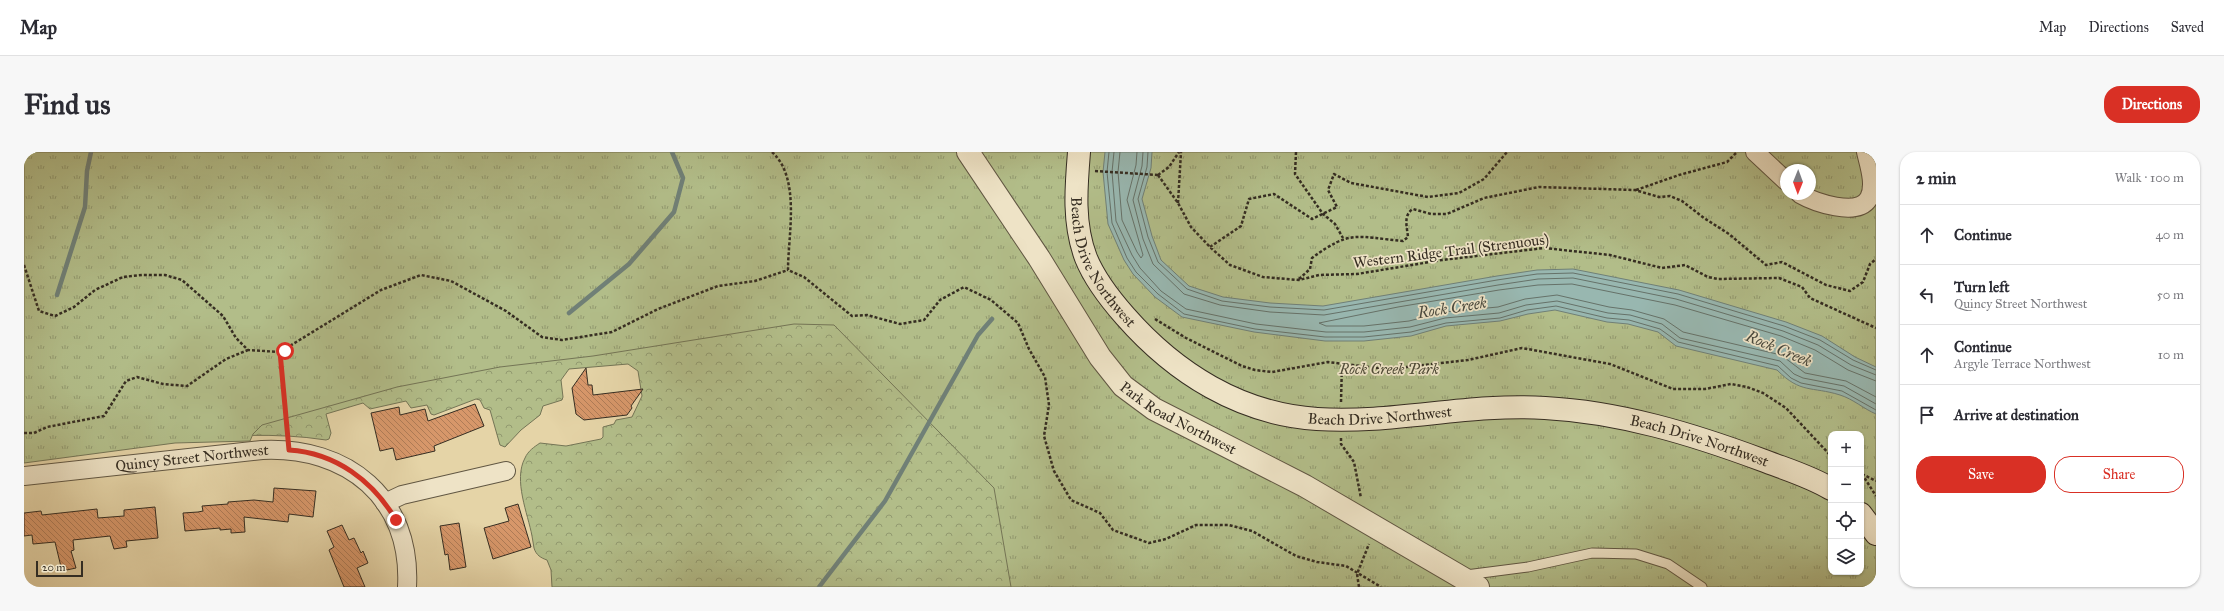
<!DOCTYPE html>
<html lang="en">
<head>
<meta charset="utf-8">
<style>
	:root { --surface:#fff; --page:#f7f7f7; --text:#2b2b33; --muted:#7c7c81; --line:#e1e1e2; --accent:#d93025 }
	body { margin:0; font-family:"IM FELL Great Primer",serif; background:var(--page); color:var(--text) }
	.controls { position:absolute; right:12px; bottom:12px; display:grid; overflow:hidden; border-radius:8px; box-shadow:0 1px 3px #0004 }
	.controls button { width:36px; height:36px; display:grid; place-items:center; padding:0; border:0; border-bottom:1px solid var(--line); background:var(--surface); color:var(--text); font:20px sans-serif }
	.compass { position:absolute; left:1756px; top:12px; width:36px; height:36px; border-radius:50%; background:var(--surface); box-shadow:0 1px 3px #0004; rotate:181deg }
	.scale { position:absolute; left:12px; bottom:10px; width:47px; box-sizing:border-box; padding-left:4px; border:2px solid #352d22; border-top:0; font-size:11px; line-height:14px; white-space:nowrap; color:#352d22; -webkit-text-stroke:3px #eee3c6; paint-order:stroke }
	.stop { position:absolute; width:12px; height:12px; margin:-9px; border:3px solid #d93025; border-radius:50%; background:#fff }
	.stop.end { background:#d93025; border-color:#fff; box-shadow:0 1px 4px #0008 }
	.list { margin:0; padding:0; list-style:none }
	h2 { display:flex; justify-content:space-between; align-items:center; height:52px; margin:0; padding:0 16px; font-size:17px }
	h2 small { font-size:13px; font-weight:400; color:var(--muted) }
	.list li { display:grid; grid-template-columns:26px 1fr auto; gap:12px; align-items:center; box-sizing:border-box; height:60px; padding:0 16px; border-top:1px solid var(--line) }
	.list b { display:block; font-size:15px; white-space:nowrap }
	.list p { margin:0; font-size:13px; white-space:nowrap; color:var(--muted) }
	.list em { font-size:13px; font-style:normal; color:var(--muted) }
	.actions { display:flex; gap:8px; padding:12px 16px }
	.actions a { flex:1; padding:9px 0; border:1px solid var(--accent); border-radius:16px; text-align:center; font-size:14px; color:var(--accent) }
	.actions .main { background:var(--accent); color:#fff }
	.icon { flex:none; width:22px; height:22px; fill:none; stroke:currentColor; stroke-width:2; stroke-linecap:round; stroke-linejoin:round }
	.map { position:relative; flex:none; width:1852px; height:435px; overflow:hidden; border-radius:16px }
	header { display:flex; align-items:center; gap:24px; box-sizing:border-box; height:56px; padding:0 20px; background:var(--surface); border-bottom:1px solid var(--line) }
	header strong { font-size:19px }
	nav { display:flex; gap:22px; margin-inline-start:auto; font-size:14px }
	.intro { display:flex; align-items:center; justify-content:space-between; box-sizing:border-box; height:96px; padding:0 24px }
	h1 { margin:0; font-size:28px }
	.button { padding:10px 18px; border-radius:16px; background:var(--accent); color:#fff; font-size:14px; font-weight:700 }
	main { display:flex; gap:24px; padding:0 24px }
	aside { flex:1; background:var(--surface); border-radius:16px; box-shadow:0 1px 3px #0004 }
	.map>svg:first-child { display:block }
</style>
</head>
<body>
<header>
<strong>Map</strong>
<nav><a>Map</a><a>Directions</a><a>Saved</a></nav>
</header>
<div class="intro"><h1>Find us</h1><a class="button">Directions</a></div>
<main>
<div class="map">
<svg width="1852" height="435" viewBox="0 0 1852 435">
	<defs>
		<pattern id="forest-crowns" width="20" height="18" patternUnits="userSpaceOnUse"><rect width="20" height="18" fill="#b2bd89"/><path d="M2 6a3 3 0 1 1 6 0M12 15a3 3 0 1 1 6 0" fill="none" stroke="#929a70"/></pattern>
		<pattern id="park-tufts" width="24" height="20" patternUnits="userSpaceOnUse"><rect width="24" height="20" fill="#b2bd89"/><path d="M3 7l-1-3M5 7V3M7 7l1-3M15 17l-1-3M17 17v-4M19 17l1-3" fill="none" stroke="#929a70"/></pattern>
		<pattern id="building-back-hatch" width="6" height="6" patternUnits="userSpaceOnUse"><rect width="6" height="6" fill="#d7976a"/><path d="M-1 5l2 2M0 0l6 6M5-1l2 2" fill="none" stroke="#af7c57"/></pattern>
	</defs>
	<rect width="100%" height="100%" fill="#e5d4a7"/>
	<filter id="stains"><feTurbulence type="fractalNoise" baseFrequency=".005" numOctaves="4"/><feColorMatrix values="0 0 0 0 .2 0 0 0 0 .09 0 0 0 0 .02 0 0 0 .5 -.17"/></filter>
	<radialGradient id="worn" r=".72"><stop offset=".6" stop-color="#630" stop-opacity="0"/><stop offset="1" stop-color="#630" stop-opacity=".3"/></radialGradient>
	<!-- forest -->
	<path fill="url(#forest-crowns)" stroke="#747556" d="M 0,0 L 928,0 L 1181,435 L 528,435 L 527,418 L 523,408 C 517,406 512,403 510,396 C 509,392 509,388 508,384 C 504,362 489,328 501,306 C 504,299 510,295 516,291 L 542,294 L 577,287 L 579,285 L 579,275 L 590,272 L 592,268 L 608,265 L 618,244 L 614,219 L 604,212 L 545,217 L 537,228 L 539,245 L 538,248 L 519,254 L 516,263 L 497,278 L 481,295 L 476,293 L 466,258 L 460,256 L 456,248 L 452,247 L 410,263 L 407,262 L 403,253 L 387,256 L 382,249 L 346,257 L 339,251 L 302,262 L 307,281 L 305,287 L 302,288 C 251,280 201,284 151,287 Z"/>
	<!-- park -->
	<path fill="url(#park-tufts)" stroke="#747556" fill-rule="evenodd" d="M 0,0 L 1852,0 L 1852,435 L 987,435 L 970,336 L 810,173 L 770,172 L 569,204 L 476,215 L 373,235 L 238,273 L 229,282 L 226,289 L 151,291 L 0,311 ZM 1762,18 L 1786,18 L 1786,42 L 1762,42 ZM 1807,282 L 1837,282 L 1837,420 L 1807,420 Z"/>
	<!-- water -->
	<path fill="#98b7b0" stroke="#708077" d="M 1081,0 L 1128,0 L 1127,16 L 1118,47 L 1128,84 L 1137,108 L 1165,134 L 1199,145 L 1246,151 L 1299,154 L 1473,124 L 1513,118 L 1549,117 L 1655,138 L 1762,170 L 1798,184 L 1831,205 L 1852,215 L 1852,262 C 1840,257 1829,247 1816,243 C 1787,234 1777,242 1753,218 L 1652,194 L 1634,180 L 1604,172 L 1583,170 L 1531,158 L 1504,162 L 1476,169 L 1422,174 L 1387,184 L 1340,189 L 1301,189 L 1230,180 L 1158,165 L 1131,145 L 1109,122 L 1100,108 L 1084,72 L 1079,20 Z"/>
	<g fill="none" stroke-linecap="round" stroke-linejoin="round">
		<!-- shore -->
		<path stroke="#667269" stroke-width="1" d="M 1085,0 L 1083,20 L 1088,71 L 1103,106 L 1112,120 L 1134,142 L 1160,162 L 1231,177 L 1301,185 L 1340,185 L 1387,180 L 1422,171 L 1476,166 L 1503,158 L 1532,154 L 1583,166 L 1605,168 L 1636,177 L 1654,190 L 1754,214 L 1767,226 L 1777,231 L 1818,239 L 1852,258
			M 1090,0 L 1088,20 L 1092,69 L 1108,103 L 1116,116 L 1137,139 L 1162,157 L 1232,172 L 1302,180 L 1340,180 L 1386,175 L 1421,166 L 1475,161 L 1502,153 L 1533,149 L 1584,161 L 1606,163 L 1638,172 L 1656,186 L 1756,209 L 1770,222 L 1779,226 L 1820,234 L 1852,252
			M 1096,0 L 1094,20 L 1098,68 L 1113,100 L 1117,106 L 1119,103 L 1103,48 L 1112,13 L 1113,0
			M 1119,0 L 1118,14 L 1109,48 L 1119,87 L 1129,112 L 1160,142 L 1196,153 L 1246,160 L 1300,163 L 1474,133 L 1514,127 L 1549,126 L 1652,147 L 1759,179 L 1794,193 L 1827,213 L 1852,223
			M 1124,0 L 1123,15 L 1114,47 L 1124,85 L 1134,110 L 1163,137 L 1198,149 L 1246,155 L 1300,158 L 1473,128 L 1513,122 L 1549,121 L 1654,142 L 1760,174 L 1796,188 L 1829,208 L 1852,218
			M 1852,229 L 1824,218 L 1791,198 L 1757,184 L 1651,153 L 1548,132 L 1514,133 L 1475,138 L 1374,155 L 1295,171 L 1302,174 L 1340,174 L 1385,169 L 1420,160 L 1474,155 L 1501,147 L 1533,143 L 1585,155 L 1608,158 L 1640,167 L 1659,180 L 1757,203 L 1781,221 L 1822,229 L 1852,245"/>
		<!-- stream -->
		<path stroke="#708077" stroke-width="4.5" d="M 33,143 L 61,55 L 63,19 L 67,0
			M 545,161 L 605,112 L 650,60 L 659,26 L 648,0
			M 795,435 L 861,349 L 954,183 L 968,167"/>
	</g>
	<!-- building -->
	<path fill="url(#building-back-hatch)" stroke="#352d22" d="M 562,216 L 564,233 L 568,233 L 569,243 L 619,237 L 607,254 L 608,256 L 603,263 L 560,268 L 552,262 L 548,236 Z
		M 451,252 L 460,274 L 410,294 L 411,299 L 372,308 L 369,296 L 356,299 L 347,261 L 375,255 L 376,263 L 401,257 L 404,269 Z
		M 250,336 L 292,339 L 289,365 L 265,362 L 264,370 L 220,365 L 221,380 L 207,381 L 207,377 L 196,378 L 196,376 L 161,379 L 159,361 L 174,360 L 179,359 L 178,354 L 204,352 L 204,350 L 230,348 L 249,350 Z
		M 494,352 L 507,395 L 469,407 L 460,376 L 485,369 L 481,356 Z
		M 131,355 L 134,386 L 102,389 L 103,395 L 90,397 L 86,384 L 49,388 L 50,398 L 47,399 L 52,416 L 38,419 L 31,390 L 9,392 L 8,383 L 0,384 L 0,361 L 17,359 L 18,363 L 73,357 L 74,366 L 100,364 L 100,358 Z
		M 435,371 L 442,415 L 426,418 L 424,402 L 421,403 L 416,374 Z
		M 318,373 L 325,388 L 330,386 L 337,401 L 339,399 L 344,411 L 333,416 L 341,435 L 320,435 L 305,398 L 310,395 L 303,379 Z"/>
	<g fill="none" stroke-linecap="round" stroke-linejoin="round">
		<!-- service casing -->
		<g stroke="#615743" stroke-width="11">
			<path id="service" d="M 1442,423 L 1504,415 L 1568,401 L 1612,402 L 1644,412 L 1678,435"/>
		</g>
		<!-- minor casing -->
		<g stroke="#615743" stroke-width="20">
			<g id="minor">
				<path d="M 1731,0 L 1762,29"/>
				<path d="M 1776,42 C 1790,50 1834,66 1845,46 C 1852,33 1845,13 1842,0"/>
				<path id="s1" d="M 0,324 L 238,298 C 323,294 388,346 383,435"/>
				<path d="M 361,351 L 378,343 L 482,319"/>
			</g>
		</g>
		<!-- tertiary casing -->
		<g stroke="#615743" stroke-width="24">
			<g id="tertiary">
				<path id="s2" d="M 944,0 L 1015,106 L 1076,205 L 1099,234 L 1130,257 L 1281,334 L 1454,435"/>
			</g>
		</g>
		<!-- secondary casing -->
		<g stroke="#352d22" stroke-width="24">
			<g id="secondary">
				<path id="s3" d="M 1055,0 C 1052,36 1049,72 1062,106 C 1071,128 1086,147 1101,164 C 1151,221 1216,262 1293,267 C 1369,272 1445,251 1521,256 C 1596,260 1668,282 1738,308 C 1761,317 1786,324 1807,337"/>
				<path d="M 1837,362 L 1852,382"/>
			</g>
		</g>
		<!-- path -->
		<path stroke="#352d22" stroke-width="2.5" stroke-dasharray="3 2" stroke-linecap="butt" d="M 748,0 C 777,26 764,83 764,118 L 780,125 L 828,164 L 843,163 L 876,172 L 900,168 L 916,148 L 940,135 L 967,148 L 994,171 L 1005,197 L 1021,225 L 1025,253 L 1020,284 L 1030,319 L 1047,348 L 1076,361 L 1089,378 L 1125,391 L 1142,387 L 1172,373 L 1205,373 L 1228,379 L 1272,404 L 1293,410 L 1322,414 L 1357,435
			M 1272,0 L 1271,22 L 1299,62 L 1311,72 L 1319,86
			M 1071,19 L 1134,23
			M 1134,23 L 1154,51 L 1167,75 L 1186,95 L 1206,113 L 1239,125 L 1275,128 L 1295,123 L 1333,122 L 1418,108 L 1520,96 L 1586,103 L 1638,116 L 1661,113 L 1684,125 L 1694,127 L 1755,126 L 1778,135 L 1786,146 L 1852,176
			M 1134,23 L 1145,15 L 1155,0
			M 1612,38 L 1655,23 L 1703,10 L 1713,0
			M 1154,51 L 1157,0
			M 1186,95 L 1217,74 L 1225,47 L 1250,42 L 1288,67 L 1313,55 L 1304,38 L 1310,22 L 1327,31 L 1404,45 L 1435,41 L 1460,27 L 1483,0
			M 0,113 L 15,159 L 31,164 L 50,155 L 71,138 L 99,125 L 118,123 L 141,123 L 158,128 L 199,164 L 212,186 L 224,198 L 256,200 L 357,138 L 397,123 L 427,129 L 482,159 L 518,185 L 538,188 L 588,180 L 634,157 L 694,134 L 731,129 L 764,118
			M 1275,127 L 1286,117 L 1288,106 C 1327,77 1333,85 1379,89 L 1384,85 C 1383,75 1379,63 1389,57 L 1407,62 L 1423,62 L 1460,46 L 1515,35 L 1611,38 L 1635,45 L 1646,44 L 1658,49 L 1680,66 L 1705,82 L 1742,113 L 1758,110 L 1802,133 L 1826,139 L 1839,130 L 1846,112 L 1852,107
			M 1131,167 L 1162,186 L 1218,214 L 1231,218 L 1248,220 L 1304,210 L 1353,216 L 1382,215 L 1444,208 L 1498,196 L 1586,212 L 1649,237 L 1681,237 L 1707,232 L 1723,235 L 1739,241 L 1762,256 L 1807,304
			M 256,200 L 264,283
			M 1317,250 L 1318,210
			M 0,281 L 10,281 L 23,275 L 80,264 L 102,229 L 113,225 L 139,232 L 163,234 L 202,207 L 224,198
			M 1317,286 L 1317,292 L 1330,310 L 1337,346
			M 1838,322 L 1852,344
			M 1838,322 L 1852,329
			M 1335,435 L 1333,422 L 1345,392"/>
		<!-- service -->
		<use href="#service" stroke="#eee3c6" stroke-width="9"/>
		<!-- minor -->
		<use href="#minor" stroke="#eee3c6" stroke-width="18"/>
		<!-- tertiary -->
		<use href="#tertiary" stroke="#eee3c6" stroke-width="22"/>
		<!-- secondary -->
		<use href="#secondary" stroke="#eee3c6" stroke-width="22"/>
	</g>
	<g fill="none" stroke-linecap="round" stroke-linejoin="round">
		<!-- route -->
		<path stroke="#d93025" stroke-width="5" d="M 261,199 L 256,200 L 265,298 C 312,301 349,329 372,368"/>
	</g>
	<g text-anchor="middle" stroke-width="3.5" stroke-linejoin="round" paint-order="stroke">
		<!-- street labels -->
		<g font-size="15" fill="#352d22" stroke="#eee3c6">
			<text transform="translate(1427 99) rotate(-7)" y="5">Western Ridge Trail (Strenuous)</text>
			<text dy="5" stroke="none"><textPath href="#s3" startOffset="117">Beach Drive Northwest</textPath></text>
			<text dy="5" stroke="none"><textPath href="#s3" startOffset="464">Beach Drive Northwest</textPath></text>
			<text dy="5" stroke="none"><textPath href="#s2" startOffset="345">Park Road Northwest</textPath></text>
			<text dy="5" stroke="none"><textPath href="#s3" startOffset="788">Beach Drive Northwest</textPath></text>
			<text dy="5" stroke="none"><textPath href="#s1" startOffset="169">Quincy Street Northwest</textPath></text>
		</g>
		<!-- park labels -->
		<g font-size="15" font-style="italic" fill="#4e4a37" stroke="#eee3c6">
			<text x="1365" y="222">Rock Creek Park</text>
		</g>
		<!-- water labels -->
		<g font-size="16" font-style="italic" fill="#49493e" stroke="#eee3c6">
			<text transform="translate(1428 155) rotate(-9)" y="6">Rock Creek</text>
			<text transform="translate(1755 196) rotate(23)" y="6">Rock Creek</text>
		</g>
	</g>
	<rect width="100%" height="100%" filter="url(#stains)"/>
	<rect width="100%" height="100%" fill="url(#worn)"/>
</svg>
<div class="controls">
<button>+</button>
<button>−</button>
<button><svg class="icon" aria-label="locate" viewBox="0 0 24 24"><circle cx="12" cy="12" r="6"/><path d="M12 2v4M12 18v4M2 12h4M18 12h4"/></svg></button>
<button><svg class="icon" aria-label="layers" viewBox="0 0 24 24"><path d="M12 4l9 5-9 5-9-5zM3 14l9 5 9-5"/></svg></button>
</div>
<svg class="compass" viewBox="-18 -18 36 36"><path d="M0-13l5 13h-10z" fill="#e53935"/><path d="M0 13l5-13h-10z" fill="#7c7c81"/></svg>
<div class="scale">20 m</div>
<div class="stop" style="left:261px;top:199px"></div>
<div class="stop end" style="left:372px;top:368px"></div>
</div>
<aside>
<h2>2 min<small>Walk · 100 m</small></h2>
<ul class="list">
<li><svg class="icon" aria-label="ahead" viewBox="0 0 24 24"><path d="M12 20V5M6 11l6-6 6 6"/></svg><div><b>Continue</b></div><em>40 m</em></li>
<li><svg class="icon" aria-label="left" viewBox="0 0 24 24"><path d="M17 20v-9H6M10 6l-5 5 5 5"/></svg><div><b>Turn left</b><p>Quincy Street Northwest</p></div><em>50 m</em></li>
<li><svg class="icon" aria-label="ahead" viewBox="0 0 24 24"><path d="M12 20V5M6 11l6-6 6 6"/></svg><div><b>Continue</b><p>Argyle Terrace Northwest</p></div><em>10 m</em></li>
<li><svg class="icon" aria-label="arrive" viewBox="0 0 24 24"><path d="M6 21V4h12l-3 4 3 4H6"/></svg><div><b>Arrive at destination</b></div></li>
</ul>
<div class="actions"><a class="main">Save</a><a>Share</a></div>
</aside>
</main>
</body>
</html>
